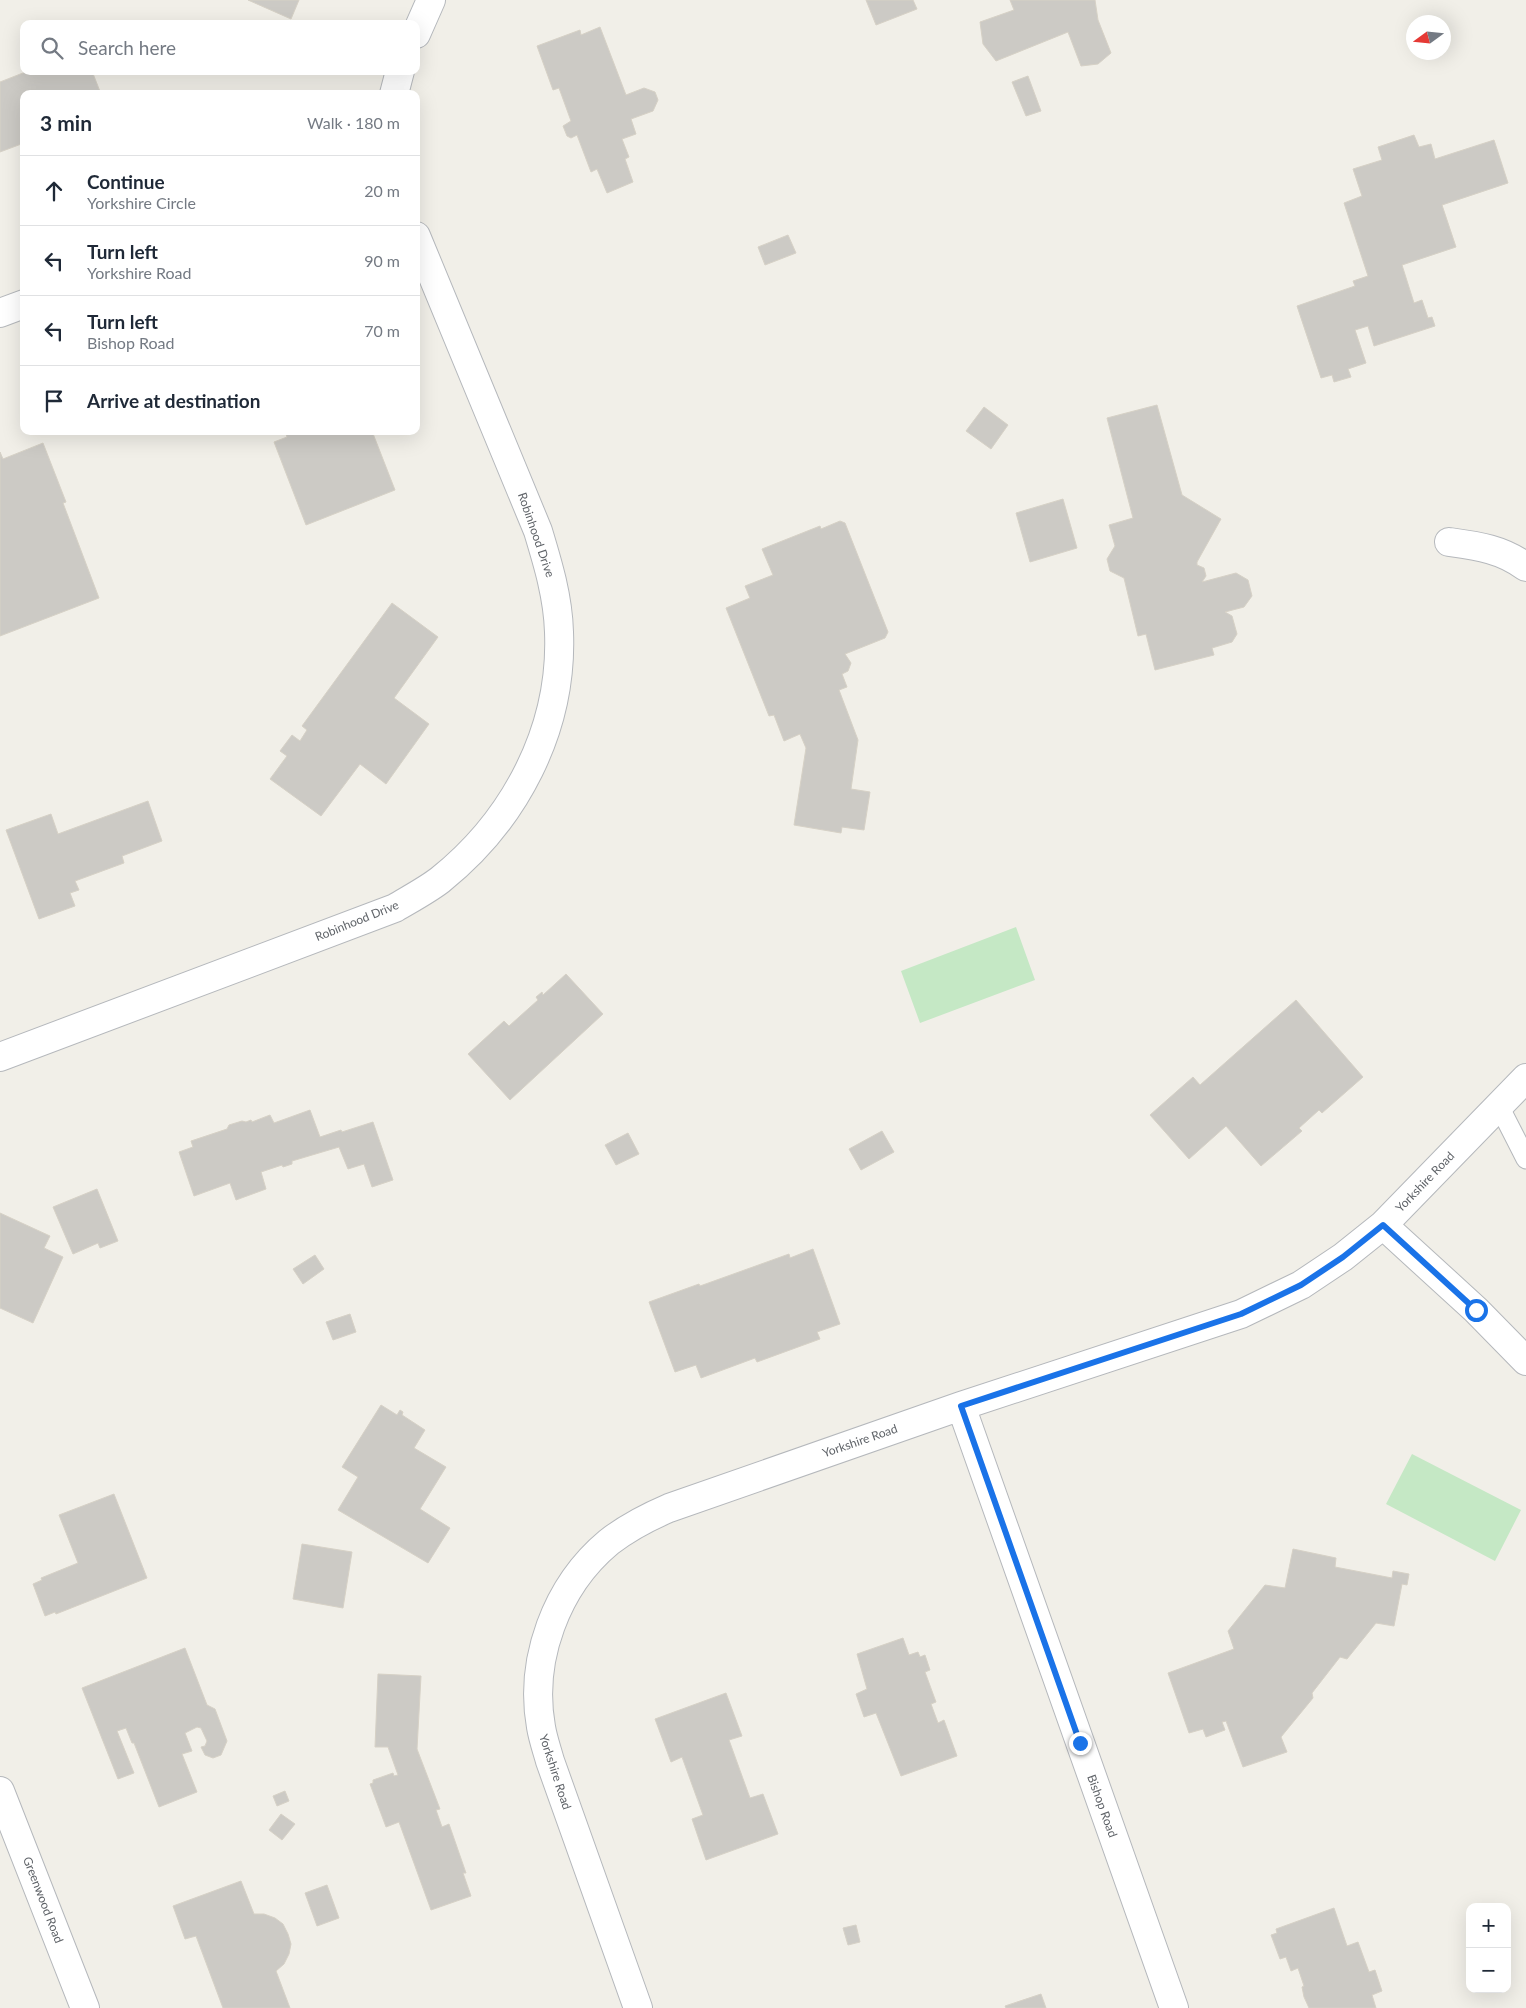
<!DOCTYPE html>
<html lang="en">
<head>
<meta charset="utf-8">
<style>
	:root { --surface:#fff; --page:#f6f6f7; --text:#1f2937; --muted:#747a83; --line:#e0e1e3 }
	body { margin:0; font-family:Lato,sans-serif; background:var(--page); color:var(--text) }
	.controls { position:absolute; right:15px; bottom:15px; display:grid; overflow:hidden; border-radius:10px; box-shadow:0 5px 20px #0002 }
	.controls button { width:45px; height:45px; display:grid; place-items:center; padding:0; border:0; border-bottom:1px solid var(--line); background:var(--surface); color:var(--text); font:25px sans-serif }
	.compass { position:absolute; left:1406px; top:15px; width:45px; height:45px; border-radius:50%; background:var(--surface); box-shadow:0 5px 20px #0002; rotate:255deg }
	.stop { position:absolute; width:15px; height:15px; margin:-11px; border:4px solid #1a73e8; border-radius:50%; background:#fff }
	.stop.end { background:#1a73e8; border-color:#fff; box-shadow:0 1px 5px #0008 }
	.list { margin:0; padding:0; list-style:none }
	h2 { display:flex; justify-content:space-between; align-items:center; height:65px; margin:0; padding:0 20px; font-size:21px }
	h2 small { font-size:16px; font-weight:400; color:var(--muted) }
	.list li { display:grid; grid-template-columns:32px 1fr auto; gap:15px; align-items:center; box-sizing:border-box; height:70px; padding:0 20px; border-top:1px solid var(--line) }
	.list b { display:block; font-size:19px; white-space:nowrap }
	.list p { margin:0; font-size:16px; white-space:nowrap; color:var(--muted) }
	.list em { font-size:16px; font-style:normal; color:var(--muted) }
	.icon { flex:none; width:28px; height:28px; fill:none; stroke:currentColor; stroke-width:2; stroke-linecap:round; stroke-linejoin:round }
	.map { position:relative; flex:none; width:1526px; height:2008px; overflow:hidden }
	.search { position:absolute; background:var(--surface); box-shadow:0 5px 20px #0002; left:20px; top:20px; width:400px; height:55px; display:flex; align-items:center; gap:12px; box-sizing:border-box; padding:0 18px; border-radius:10px; color:var(--muted); font-size:19px }
	.panel { position:absolute; background:var(--surface); box-shadow:0 5px 20px #0002; left:20px; top:90px; width:400px; height:345px; border-radius:10px }
	.map>svg:first-child { display:block }
</style>
</head>
<body>
<div class="map">
<svg width="1526" height="2008" viewBox="0 0 1526 2008">
	<rect width="100%" height="100%" fill="#f1efe8"/>
	<!-- green -->
	<path fill="#c5e8c5" d="M 1016,927 L 1035,980 L 920,1023 L 901,971 Z
		M 1412,1454 L 1521,1510 L 1495,1561 L 1386,1504 Z"/>
	<!-- building -->
	<path fill="#cccac5" stroke="#d6d1c6" d="M 248,0 L 299,0 L 291,19 Z
		M 866,0 L 913,0 L 917,9 L 876,25 Z
		M 1010,0 L 1095,0 L 1098,20 L 1111,53 L 1098,64 L 1081,66 L 1068,32 L 996,61 L 983,44 L 980,22 L 1014,10 Z
		M 600,27 L 626,95 L 644,88 L 655,92 L 658,100 L 653,111 L 631,119 L 636,134 L 622,139 L 629,157 L 625,159 L 633,182 L 607,193 L 597,169 L 591,172 L 577,135 L 571,138 L 567,136 L 563,126 L 571,121 L 559,88 L 553,90 L 537,46 L 580,30 L 581,35 Z
		M 28,71 L 92,71 L 101,94 L 24,94 L 24,143 L 0,152 L 0,82 Z
		M 1028,76 L 1041,111 L 1026,116 L 1012,82 Z
		M 1414,135 L 1419,147 L 1431,144 L 1435,159 L 1494,140 L 1508,183 L 1442,205 L 1456,247 L 1402,265 L 1414,303 L 1422,300 L 1428,318 L 1432,317 L 1435,326 L 1374,346 L 1368,326 L 1355,330 L 1366,363 L 1348,369 L 1351,377 L 1334,382 L 1332,375 L 1321,378 L 1297,306 L 1355,286 L 1353,281 L 1368,276 L 1344,203 L 1362,196 L 1353,169 L 1382,160 L 1378,147 Z
		M 788,235 L 796,253 L 765,265 L 758,247 Z
		M 1157,405 L 1182,495 L 1221,519 L 1197,562 L 1197,565 L 1204,568 L 1206,576 L 1202,582 L 1236,573 L 1248,580 L 1252,596 L 1244,607 L 1225,612 L 1232,616 L 1237,634 L 1232,642 L 1212,648 L 1214,655 L 1155,670 L 1146,634 L 1138,636 L 1124,578 L 1110,571 L 1107,559 L 1115,546 L 1109,525 L 1133,518 L 1107,418 Z
		M 984,407 L 1008,425 L 991,449 L 966,431 Z
		M 285,431 L 372,431 L 395,490 L 306,525 L 274,442 L 287,437 Z
		M 43,443 L 66,502 L 63,503 L 99,598 L 0,636 L 0,452 L 3,459 Z
		M 1063,499 L 1077,548 L 1030,562 L 1016,513 Z
		M 840,521 L 845,523 L 888,632 L 885,638 L 845,654 L 851,663 L 848,671 L 842,674 L 847,687 L 839,690 L 858,740 L 851,789 L 870,792 L 864,830 L 842,827 L 841,833 L 794,825 L 806,748 L 800,734 L 784,741 L 774,715 L 769,716 L 726,608 L 750,598 L 745,586 L 773,575 L 762,549 L 820,526 L 821,529 Z
		M 392,603 L 438,637 L 394,698 L 429,724 L 386,784 L 360,764 L 321,816 L 270,779 L 287,756 L 280,751 L 292,735 L 300,741 L 307,730 L 302,726 Z
		M 148,801 L 162,841 L 122,856 L 124,863 L 75,881 L 79,890 L 70,893 L 75,906 L 39,919 L 6,830 L 51,814 L 58,834 Z
		M 566,974 L 603,1014 L 510,1100 L 468,1054 L 504,1021 L 509,1026 L 538,1000 L 536,997 L 542,992 L 543,995 Z
		M 1296,1000 L 1363,1077 L 1322,1113 L 1319,1110 L 1299,1128 L 1302,1131 L 1261,1166 L 1226,1126 L 1189,1159 L 1150,1115 L 1193,1077 L 1200,1085 Z
		M 310,1110 L 320,1137 L 341,1130 L 342,1132 L 373,1122 L 393,1180 L 372,1187 L 364,1164 L 348,1169 L 339,1147 L 292,1161 L 292,1164 L 283,1167 L 282,1165 L 261,1172 L 266,1189 L 236,1200 L 230,1183 L 194,1196 L 179,1152 L 193,1147 L 191,1141 L 227,1129 L 229,1125 L 242,1121 L 246,1122 L 251,1120 L 252,1122 L 270,1115 L 274,1123 Z
		M 882,1131 L 894,1152 L 861,1170 L 849,1149 Z
		M 628,1133 L 639,1154 L 616,1165 L 605,1145 Z
		M 97,1189 L 118,1241 L 100,1248 L 98,1243 L 73,1254 L 53,1207 Z
		M 0,1213 L 50,1236 L 44,1248 L 63,1257 L 33,1323 L 0,1308 Z
		M 813,1249 L 840,1324 L 817,1332 L 820,1339 L 757,1362 L 755,1358 L 701,1378 L 696,1365 L 675,1372 L 649,1302 L 699,1284 L 700,1286 L 789,1254 L 790,1258 Z
		M 315,1255 L 324,1269 L 303,1284 L 293,1269 Z
		M 350,1314 L 356,1332 L 333,1340 L 326,1322 Z
		M 381,1405 L 397,1415 L 400,1410 L 403,1412 L 402,1415 L 425,1430 L 414,1448 L 446,1467 L 420,1509 L 450,1528 L 428,1563 L 338,1510 L 358,1477 L 342,1467 Z
		M 114,1494 L 147,1578 L 56,1614 L 55,1612 L 45,1616 L 33,1584 L 42,1580 L 41,1578 L 78,1563 L 59,1515 Z
		M 302,1544 L 352,1552 L 343,1608 L 293,1599 Z
		M 1293,1549 L 1336,1558 L 1335,1567 L 1392,1578 L 1393,1571 L 1409,1574 L 1407,1585 L 1402,1584 L 1394,1626 L 1376,1623 L 1347,1659 L 1340,1657 L 1312,1693 L 1313,1698 L 1281,1737 L 1287,1752 L 1243,1767 L 1226,1721 L 1222,1722 L 1225,1730 L 1206,1737 L 1203,1729 L 1189,1733 L 1168,1673 L 1234,1649 L 1228,1631 L 1265,1585 L 1285,1588 Z
		M 903,1638 L 909,1655 L 918,1652 L 920,1657 L 925,1655 L 930,1670 L 925,1672 L 936,1702 L 931,1704 L 938,1723 L 944,1720 L 957,1756 L 901,1776 L 876,1713 L 864,1717 L 856,1694 L 867,1689 L 857,1654 Z
		M 185,1648 L 207,1705 L 215,1709 L 227,1741 L 221,1755 L 213,1758 L 205,1755 L 201,1747 L 205,1746 L 207,1741 L 201,1728 L 197,1727 L 185,1733 L 192,1751 L 182,1754 L 197,1792 L 159,1807 L 134,1743 L 132,1743 L 126,1728 L 117,1731 L 134,1773 L 118,1779 L 82,1688 Z
		M 378,1674 L 421,1676 L 417,1749 L 440,1809 L 436,1810 L 442,1827 L 449,1824 L 466,1873 L 463,1873 L 471,1896 L 431,1910 L 399,1822 L 386,1827 L 370,1784 L 373,1783 L 373,1780 L 393,1773 L 394,1776 L 398,1775 L 388,1747 L 375,1747 Z
		M 726,1693 L 742,1736 L 729,1740 L 750,1798 L 763,1794 L 778,1834 L 706,1860 L 692,1819 L 703,1815 L 682,1757 L 671,1762 L 655,1719 Z
		M 285,1791 L 289,1801 L 277,1806 L 273,1796 Z
		M 281,1814 L 295,1824 L 282,1840 L 269,1830 Z
		M 241,1881 L 254,1914 L 264,1914 L 275,1918 L 283,1924 L 288,1934 L 291,1944 L 289,1954 L 284,1964 L 276,1971 L 290,2008 L 223,2008 L 196,1936 L 185,1939 L 173,1906 Z
		M 327,1885 L 339,1918 L 317,1926 L 305,1893 Z
		M 1334,1908 L 1347,1946 L 1358,1942 L 1369,1972 L 1375,1970 L 1382,1991 L 1372,1995 L 1376,2008 L 1309,2008 L 1304,1997 L 1302,1987 L 1304,1986 L 1298,1968 L 1291,1971 L 1286,1957 L 1280,1959 L 1271,1935 L 1277,1933 L 1276,1929 Z
		M 856,1925 L 860,1942 L 848,1945 L 843,1928 Z
		M 1041,1994 L 1046,2008 L 1006,2008 L 1005,2006 Z"/>
	<g fill="none" stroke-linecap="round" stroke-linejoin="round">
		<!-- service casing -->
		<g stroke="#b5b8bc" stroke-width="21">
			<path id="service" d="M 1499,1106 L 1526,1159"/>
		</g>
		<!-- minor casing -->
		<g stroke="#b5b8bc" stroke-width="30">
			<path id="minor" d="M 416,34 L 431,0
				M 394,94 L 400,71
				M 0,313 L 24,304
				M 1449,542 C 1478,546 1502,549 1526,567
				M 0,1057 L 395,908 C 410,899 427,890 440,880 C 515,820 563,729 559,632 C 558,597 548,564 538,531 L 416,236
				M 1383,1225 L 1476,1310 L 1526,1361
				M 961,1406 L 1174,2008
				M 0,1791 L 85,2008
				M 638,2008 L 550,1761 C 547,1750 543,1739 541,1727 C 529,1660 556,1586 609,1542 C 627,1528 648,1517 669,1508 L 961,1406 L 1241,1314 L 1301,1285 L 1343,1257 L 1383,1225 L 1526,1078"/>
		</g>
		<!-- service -->
		<use href="#service" stroke="#fff" stroke-width="19"/>
		<!-- minor -->
		<use href="#minor" stroke="#fff" stroke-width="28"/>
	</g>
	<g fill="none" stroke-linecap="round" stroke-linejoin="round">
		<!-- route -->
		<path stroke="#1a73e8" stroke-width="6" d="M 1080,1743 L 961,1406 L 1241,1314 L 1301,1285 L 1343,1257 L 1383,1225 L 1476,1310"/>
	</g>
	<g text-anchor="middle" stroke-width="4.5" stroke-linejoin="round" paint-order="stroke">
		<!-- street labels -->
		<g font-size="12" fill="#5f6368" stroke="#fff">
			<text transform="translate(536 535) rotate(71)" y="4">Robinhood Drive</text>
			<text transform="translate(357 921) rotate(-22)" y="4">Robinhood Drive</text>
			<text transform="translate(1425 1182) rotate(-46)" y="4">Yorkshire Road</text>
			<text transform="translate(860 1441) rotate(-19)" y="4">Yorkshire Road</text>
			<text transform="translate(555 1772) rotate(72)" y="4">Yorkshire Road</text>
			<text transform="translate(1102 1806) rotate(70)" y="4">Bishop Road</text>
			<text transform="translate(43 1900) rotate(69)" y="4">Greenwood Road</text>
		</g>
	</g>
</svg>
<div class="controls">
<button>+</button>
<button>−</button>
</div>
<svg class="compass" viewBox="-18 -18 36 36"><path d="M0-13l5 13h-10z" fill="#e53935"/><path d="M0 13l5-13h-10z" fill="#747a83"/></svg>
<div class="stop" style="left:1476px;top:1310px"></div>
<div class="stop end" style="left:1080px;top:1743px"></div>
<div class="search"><svg class="icon" aria-label="search" viewBox="0 0 24 24"><circle cx="10" cy="10" r="6"/><path d="M15 15l6 6"/></svg>Search here</div>
<section class="panel">
<h2>3 min<small>Walk · 180 m</small></h2>
<ul class="list">
<li><svg class="icon" aria-label="ahead" viewBox="0 0 24 24"><path d="M12 20V5M6 11l6-6 6 6"/></svg><div><b>Continue</b><p>Yorkshire Circle</p></div><em>20 m</em></li>
<li><svg class="icon" aria-label="left" viewBox="0 0 24 24"><path d="M17 20v-9H6M10 6l-5 5 5 5"/></svg><div><b>Turn left</b><p>Yorkshire Road</p></div><em>90 m</em></li>
<li><svg class="icon" aria-label="left" viewBox="0 0 24 24"><path d="M17 20v-9H6M10 6l-5 5 5 5"/></svg><div><b>Turn left</b><p>Bishop Road</p></div><em>70 m</em></li>
<li><svg class="icon" aria-label="arrive" viewBox="0 0 24 24"><path d="M6 21V4h12l-3 4 3 4H6"/></svg><div><b>Arrive at destination</b></div></li>
</ul>
</section>
</div>
</body>
</html>
